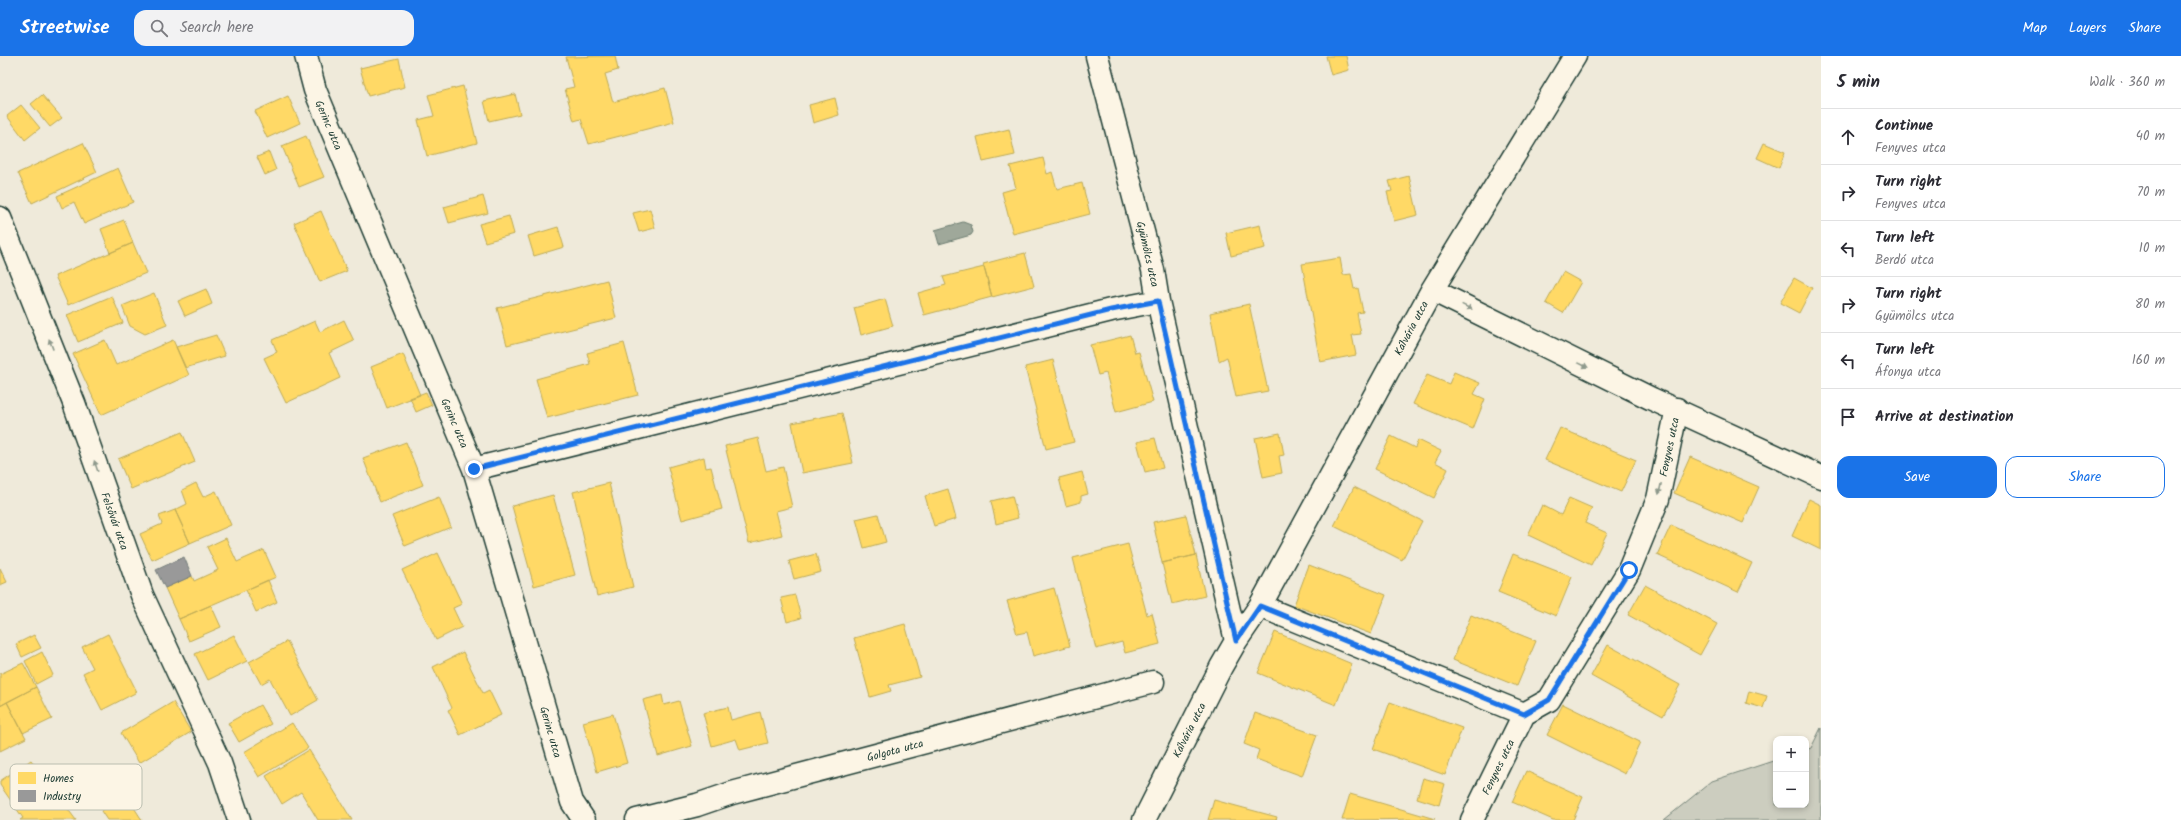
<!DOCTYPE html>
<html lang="en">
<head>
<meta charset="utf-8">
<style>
	:root { --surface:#fff; --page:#f2f2f3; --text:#2b2b33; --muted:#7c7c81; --line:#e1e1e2; --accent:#1a73e8 }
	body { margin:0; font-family:Kalam,sans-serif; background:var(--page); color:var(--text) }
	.controls { position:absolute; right:12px; bottom:12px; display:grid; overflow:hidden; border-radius:8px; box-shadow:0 2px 6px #0003 }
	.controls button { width:36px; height:36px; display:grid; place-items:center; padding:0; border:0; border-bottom:1px solid var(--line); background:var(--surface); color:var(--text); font:20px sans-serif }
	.stop { position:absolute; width:12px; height:12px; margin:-9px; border:3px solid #1a73e8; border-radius:50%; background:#fff }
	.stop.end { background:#1a73e8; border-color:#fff; box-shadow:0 1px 4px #0008 }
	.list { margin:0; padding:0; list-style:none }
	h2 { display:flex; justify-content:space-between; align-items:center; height:52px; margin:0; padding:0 16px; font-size:17px }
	h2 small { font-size:13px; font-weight:400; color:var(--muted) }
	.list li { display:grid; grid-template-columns:26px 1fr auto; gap:12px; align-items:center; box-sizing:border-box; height:56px; padding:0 16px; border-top:1px solid var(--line) }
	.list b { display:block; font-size:15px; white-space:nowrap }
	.list p { margin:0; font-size:13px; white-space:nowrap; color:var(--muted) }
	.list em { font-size:13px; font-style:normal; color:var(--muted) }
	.actions { display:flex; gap:8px; padding:12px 16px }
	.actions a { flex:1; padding:9px 0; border:1px solid var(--accent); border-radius:12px; text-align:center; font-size:14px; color:var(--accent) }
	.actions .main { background:var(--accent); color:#fff }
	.icon { flex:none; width:22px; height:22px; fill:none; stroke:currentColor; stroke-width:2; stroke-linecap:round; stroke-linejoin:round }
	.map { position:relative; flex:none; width:1821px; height:764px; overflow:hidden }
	header { display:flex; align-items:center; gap:24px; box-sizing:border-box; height:56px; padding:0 20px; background:var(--accent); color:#fff }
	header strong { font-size:19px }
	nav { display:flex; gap:22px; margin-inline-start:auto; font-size:14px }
	.search { width:280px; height:36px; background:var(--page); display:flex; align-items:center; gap:10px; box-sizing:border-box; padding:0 14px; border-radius:12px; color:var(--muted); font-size:15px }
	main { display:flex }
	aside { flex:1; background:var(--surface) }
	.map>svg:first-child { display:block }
</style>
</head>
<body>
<header>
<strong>Streetwise</strong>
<div class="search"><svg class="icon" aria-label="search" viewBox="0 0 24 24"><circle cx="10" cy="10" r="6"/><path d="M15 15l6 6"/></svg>Search here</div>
<nav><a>Map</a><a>Layers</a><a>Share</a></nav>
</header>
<main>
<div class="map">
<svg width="1821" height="764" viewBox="0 0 1821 764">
	<rect width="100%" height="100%" fill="#efeada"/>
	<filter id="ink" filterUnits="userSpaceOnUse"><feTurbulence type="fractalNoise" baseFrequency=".025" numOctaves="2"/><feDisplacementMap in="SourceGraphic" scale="8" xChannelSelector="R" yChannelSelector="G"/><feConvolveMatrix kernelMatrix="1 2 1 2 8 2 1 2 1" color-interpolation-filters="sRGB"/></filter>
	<g filter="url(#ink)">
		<!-- green -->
		<path fill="#cccdbf" stroke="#76857a" d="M 1821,672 L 1821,764 L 1664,764 L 1712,725 L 1776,704 L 1776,749 L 1806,749 L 1806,694 L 1811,692 Z"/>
		<!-- water -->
		<path fill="#9fa89a" stroke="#6c7d71" d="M 963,166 L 971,169 L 973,176 L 971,179 L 939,188 L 935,174 Z"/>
		<!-- homes -->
		<path fill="#ffd966" stroke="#bcaa57" d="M 615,0 L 618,14 L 605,18 L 613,46 L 665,32 L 674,66 L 589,88 L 581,63 L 574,65 L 565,33 L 574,31 L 566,1 Z
			M 1326,0 L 1346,0 L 1349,14 L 1331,19 Z
			M 399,3 L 405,31 L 368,40 L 360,12 Z
			M 463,30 L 477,87 L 427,100 L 418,64 L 434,60 L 428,39 Z
			M 515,38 L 520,58 L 489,65 L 484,45 Z
			M 42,39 L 62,62 L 50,71 L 31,48 Z
			M 288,40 L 300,67 L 267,82 L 255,55 Z
			M 835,42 L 839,59 L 813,67 L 809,49 Z
			M 21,49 L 40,72 L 25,84 L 7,60 Z
			M 1009,73 L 1015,99 L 983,106 L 977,81 Z
			M 306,80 L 324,121 L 299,131 L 282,90 Z
			M 83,87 L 97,116 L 32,147 L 18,117 Z
			M 1764,87 L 1785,96 L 1779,112 L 1757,102 Z
			M 269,96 L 276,114 L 265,119 L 257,101 Z
			M 1043,102 L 1047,118 L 1052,116 L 1057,133 L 1082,127 L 1090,158 L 1013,178 L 1002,136 L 1016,132 L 1010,110 Z
			M 118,112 L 133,146 L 84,168 L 74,146 L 62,152 L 57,140 Z
			M 1409,120 L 1418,159 L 1394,165 L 1387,136 L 1392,135 L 1389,125 Z
			M 483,140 L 488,157 L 449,167 L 444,151 Z
			M 650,153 L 655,172 L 639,176 L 633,157 Z
			M 321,155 L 347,215 L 320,226 L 294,167 Z
			M 509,160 L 514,178 L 485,186 L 479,168 Z
			M 124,164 L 133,187 L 110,197 L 101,173 Z
			M 1260,169 L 1265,192 L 1231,200 L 1226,177 Z
			M 558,171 L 564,191 L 534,200 L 528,180 Z
			M 133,187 L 146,217 L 68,249 L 55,220 Z
			M 1025,197 L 1034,230 L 992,241 L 983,208 Z
			M 1340,202 L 1343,219 L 1351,218 L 1354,233 L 1358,232 L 1363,256 L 1357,257 L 1361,278 L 1352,279 L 1356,299 L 1320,306 L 1302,208 Z
			M 984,211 L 992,241 L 924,259 L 918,237 L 946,229 L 943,221 Z
			M 1563,216 L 1581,226 L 1563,257 L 1546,247 Z
			M 1794,222 L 1812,232 L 1799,257 L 1780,247 Z
			M 607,224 L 616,262 L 507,289 L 497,252 Z
			M 206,233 L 212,248 L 185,260 L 178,245 Z
			M 154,237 L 167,269 L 145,278 L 130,270 L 122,250 Z
			M 112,240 L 123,267 L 78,286 L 67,259 Z
			M 885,243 L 893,270 L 861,279 L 854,252 Z
			M 1249,248 L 1268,335 L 1236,341 L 1227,301 L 1219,305 L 1210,257 Z
			M 344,264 L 354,285 L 329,297 L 340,322 L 286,347 L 264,302 L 277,296 L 272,284 L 315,265 L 320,276 Z
			M 216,279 L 225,300 L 185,312 L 176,291 Z
			M 1130,279 L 1135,297 L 1139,296 L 1153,346 L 1116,356 L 1106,317 L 1098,319 L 1090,289 Z
			M 105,284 L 116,309 L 173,284 L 189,319 L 101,359 L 73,298 Z
			M 624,287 L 638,339 L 547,362 L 536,323 L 590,308 L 587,297 Z
			M 403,298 L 420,339 L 387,352 L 371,311 Z
			M 1053,304 L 1074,386 L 1046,393 L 1025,311 Z
			M 1454,316 L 1480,327 L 1474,338 L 1485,343 L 1473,373 L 1413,348 L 1427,319 L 1449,328 Z
			M 426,336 L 432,349 L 416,356 L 410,342 Z
			M 842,357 L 853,407 L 802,417 L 792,367 Z
			M 1560,372 L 1636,404 L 1621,436 L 1545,404 Z
			M 182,376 L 195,406 L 131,433 L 118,403 Z
			M 1280,377 L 1284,399 L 1279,400 L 1282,417 L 1263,421 L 1255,382 Z
			M 1391,380 L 1415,392 L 1418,384 L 1441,395 L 1435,406 L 1448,413 L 1434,442 L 1375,413 Z
			M 758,382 L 766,415 L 783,411 L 792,451 L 776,455 L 782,479 L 749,487 L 725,390 Z
			M 1155,382 L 1163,412 L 1145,416 L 1137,386 Z
			M 406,386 L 423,429 L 380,446 L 363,402 Z
			M 704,401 L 706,412 L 711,411 L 722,453 L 682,464 L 668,411 Z
			M 1690,401 L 1759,431 L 1743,467 L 1674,437 Z
			M 1082,416 L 1088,438 L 1081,440 L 1081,446 L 1066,450 L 1059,422 Z
			M 196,427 L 203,441 L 216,435 L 231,469 L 190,487 L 175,454 L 187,448 L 182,434 Z
			M 609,427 L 633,531 L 597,540 L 573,436 Z
			M 1354,431 L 1422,465 L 1402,504 L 1334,470 Z
			M 948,433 L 956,463 L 934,470 L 925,440 Z
			M 553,439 L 575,519 L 534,530 L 512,450 Z
			M 1012,440 L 1018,462 L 996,468 L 991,445 Z
			M 439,441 L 451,471 L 405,490 L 392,460 Z
			M 1569,442 L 1592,452 L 1585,467 L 1607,477 L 1591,509 L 1528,479 L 1542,449 L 1561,459 Z
			M 1809,443 L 1821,449 L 1821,494 L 1792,480 Z
			M 175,454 L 190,487 L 152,504 L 140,478 L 162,468 L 159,460 Z
			M 878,458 L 886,486 L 864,492 L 856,463 Z
			M 1186,459 L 1196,499 L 1162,507 L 1153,466 Z
			M 1671,469 L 1752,507 L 1738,536 L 1657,499 Z
			M 226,482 L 237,506 L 264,494 L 276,521 L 179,563 L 165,532 L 192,520 L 194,525 L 218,514 L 207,491 Z
			M 1128,488 L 1147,559 L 1152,557 L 1160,588 L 1125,597 L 1122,586 L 1096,593 L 1073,502 Z
			M 438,497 L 462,548 L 453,552 L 462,571 L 436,584 L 402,514 Z
			M 816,498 L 821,516 L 794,523 L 789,505 Z
			M 1513,498 L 1572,521 L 1556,560 L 1498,536 Z
			M 1196,499 L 1205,540 L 1172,548 L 1162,507 Z
			M 1309,509 L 1386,539 L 1371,578 L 1294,549 Z
			M 0,512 L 7,526 L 0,529 Z
			M 268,524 L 277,546 L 256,556 L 246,534 Z
			M 1645,529 L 1717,568 L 1700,599 L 1628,559 Z
			M 1054,532 L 1070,590 L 1033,600 L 1027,576 L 1017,578 L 1007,545 Z
			M 795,539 L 801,562 L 787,566 L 781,542 Z
			M 211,549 L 221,571 L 189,585 L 179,563 Z
			M 1471,559 L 1536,585 L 1517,630 L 1453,604 Z
			M 905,568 L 920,621 L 889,629 L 891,635 L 870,641 L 854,582 Z
			M 1275,576 L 1352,608 L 1336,649 L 1258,617 Z
			M 108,578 L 137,636 L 102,654 L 83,617 L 93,612 L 82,591 Z
			M 34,579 L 41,592 L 22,601 L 16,588 Z
			M 234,579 L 247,605 L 208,624 L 195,598 Z
			M 287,585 L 318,644 L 290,660 L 270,623 L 261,628 L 249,606 Z
			M 1608,589 L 1680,629 L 1663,660 L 1591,620 Z
			M 42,596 L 53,619 L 36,628 L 25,605 Z
			M 463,596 L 483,637 L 489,634 L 501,659 L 460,679 L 448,654 L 452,652 L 433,611 Z
			M 23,607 L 36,631 L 0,650 L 0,618 Z
			M 36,631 L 52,663 L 23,677 L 7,646 Z
			M 1749,635 L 1767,640 L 1763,652 L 1746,647 Z
			M 662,639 L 664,649 L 679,645 L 692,690 L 658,700 L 643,644 Z
			M 7,646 L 26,682 L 0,695 L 0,650 Z
			M 173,646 L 191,676 L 139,707 L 121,677 Z
			M 1390,646 L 1462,672 L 1445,719 L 1373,693 Z
			M 1563,648 L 1640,686 L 1625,718 L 1547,679 Z
			M 260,649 L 271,668 L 239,686 L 228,667 Z
			M 728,651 L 731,664 L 760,656 L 768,687 L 740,694 L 736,683 L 712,690 L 703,657 Z
			M 1255,657 L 1317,679 L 1302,720 L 1256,703 L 1259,694 L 1244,688 Z
			M 613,658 L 627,707 L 597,716 L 583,666 Z
			M 292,667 L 308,692 L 259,721 L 244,696 Z
			M 309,694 L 352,764 L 318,764 L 301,736 L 282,748 L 266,720 Z
			M 31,704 L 76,764 L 20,764 L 23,762 L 0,729 L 0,725 Z
			M 1526,715 L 1583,741 L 1573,764 L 1553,764 L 1512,746 Z
			M 1423,722 L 1445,728 L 1439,749 L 1417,742 Z
			M 1350,738 L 1435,763 L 1342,764 Z
			M 126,739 L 142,764 L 107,764 L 101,755 Z
			M 1214,744 L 1277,761 L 1276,764 L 1208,764 Z"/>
		<!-- industry -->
		<path fill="#999" stroke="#747d7b" d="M 184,501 L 192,520 L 165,532 L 156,514 Z"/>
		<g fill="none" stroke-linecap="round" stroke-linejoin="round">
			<!-- minor casing -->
			<g stroke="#1f3d34" stroke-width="25">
				<path id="minor" d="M 306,0 L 315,34 L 474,413 L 572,746 L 584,764
					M 1097,0 L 1153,214 L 1158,245 L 1236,585
					M 0,162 L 74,347 L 142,539 L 220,707 L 239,764
					M 1432,234 L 1652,343 L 1821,421
					M 474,413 L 1111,254 L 1158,245
					M 1260,550 L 1524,658
					M 637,764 L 697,749 L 732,737 L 1153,626
					M 1144,764 L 1221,611 L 1236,585 L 1260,550 L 1432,234 L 1575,0
					M 1472,764 L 1524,658 L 1549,644 L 1629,514 L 1658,443 L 1677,353"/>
			</g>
			<!-- minor -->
			<use href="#minor" stroke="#fcf5e5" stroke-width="22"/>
		</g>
		<!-- one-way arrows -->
		<defs><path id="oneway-solid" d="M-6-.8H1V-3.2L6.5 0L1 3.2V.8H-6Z"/></defs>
		<g fill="#8e998c">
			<use href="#oneway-solid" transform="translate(1467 251) rotate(26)"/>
			<use href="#oneway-solid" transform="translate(51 288) rotate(-111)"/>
			<use href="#oneway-solid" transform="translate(1583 309) rotate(26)"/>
			<use href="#oneway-solid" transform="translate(96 410) rotate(-109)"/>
			<use href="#oneway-solid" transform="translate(1660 433) rotate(102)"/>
		</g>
	</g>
	<g fill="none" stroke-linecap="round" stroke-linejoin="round" filter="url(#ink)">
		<!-- route -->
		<path stroke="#1a73e8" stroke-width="5" d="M 474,413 L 1111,254 L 1158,245 L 1236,585 L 1260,550 L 1524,658 L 1549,644 L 1629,514"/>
	</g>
	<g text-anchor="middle" stroke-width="4" stroke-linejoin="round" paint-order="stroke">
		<!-- street labels -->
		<g font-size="11" fill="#1f3d34" stroke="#fcf5e5">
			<text transform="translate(329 69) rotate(67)" y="4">Gerinc utca</text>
			<text transform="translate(1148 198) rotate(77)" y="4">Gyümölcs utca</text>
			<text transform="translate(1411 272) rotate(-62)" y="4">Kálvária utca</text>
			<text transform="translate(455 367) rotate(67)" y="4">Gerinc utca</text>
			<text transform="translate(1669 391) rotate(-78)" y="4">Fenyves utca</text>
			<text transform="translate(115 465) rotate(70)" y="4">Felsővár utca</text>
			<text transform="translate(1189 674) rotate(-63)" y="4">Kálvária utca</text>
			<text transform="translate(551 676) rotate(74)" y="4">Gerinc utca</text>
			<text transform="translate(895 694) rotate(-15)" y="4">Golgota utca</text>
			<text transform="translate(1498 711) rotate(-64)" y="4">Fenyves utca</text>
		</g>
	</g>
	<!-- legend -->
	<rect x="10" y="708" width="132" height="46" rx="6" fill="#fcf5e5" stroke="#babeb0" stroke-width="1"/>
	<rect x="18" y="716" width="18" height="12" fill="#ffd966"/>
	<rect x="18" y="734" width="18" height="12" fill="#999"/>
	<g font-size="11" fill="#1f3d34">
		<text x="43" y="726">Homes</text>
		<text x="43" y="744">Industry</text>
	</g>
</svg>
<div class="controls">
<button>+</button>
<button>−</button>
</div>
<div class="stop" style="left:1629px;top:514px"></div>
<div class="stop end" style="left:474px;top:413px"></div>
</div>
<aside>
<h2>5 min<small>Walk · 360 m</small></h2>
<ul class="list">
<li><svg class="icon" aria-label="ahead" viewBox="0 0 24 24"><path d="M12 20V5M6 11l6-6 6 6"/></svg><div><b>Continue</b><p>Fenyves utca</p></div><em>40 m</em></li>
<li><svg class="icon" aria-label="right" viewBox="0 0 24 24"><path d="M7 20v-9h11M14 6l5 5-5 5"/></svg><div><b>Turn right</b><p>Fenyves utca</p></div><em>70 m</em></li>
<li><svg class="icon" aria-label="left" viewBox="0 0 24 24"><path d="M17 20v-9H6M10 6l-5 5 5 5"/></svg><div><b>Turn left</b><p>Berdó utca</p></div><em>10 m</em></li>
<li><svg class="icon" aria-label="right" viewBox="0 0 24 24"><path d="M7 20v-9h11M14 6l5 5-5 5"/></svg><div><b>Turn right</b><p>Gyümölcs utca</p></div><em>80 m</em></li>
<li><svg class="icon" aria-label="left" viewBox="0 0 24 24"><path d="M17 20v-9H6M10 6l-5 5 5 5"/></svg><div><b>Turn left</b><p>Áfonya utca</p></div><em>160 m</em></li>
<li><svg class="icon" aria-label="arrive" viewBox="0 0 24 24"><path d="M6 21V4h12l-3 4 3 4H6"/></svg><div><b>Arrive at destination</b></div></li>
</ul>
<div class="actions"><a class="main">Save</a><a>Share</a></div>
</aside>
</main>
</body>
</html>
